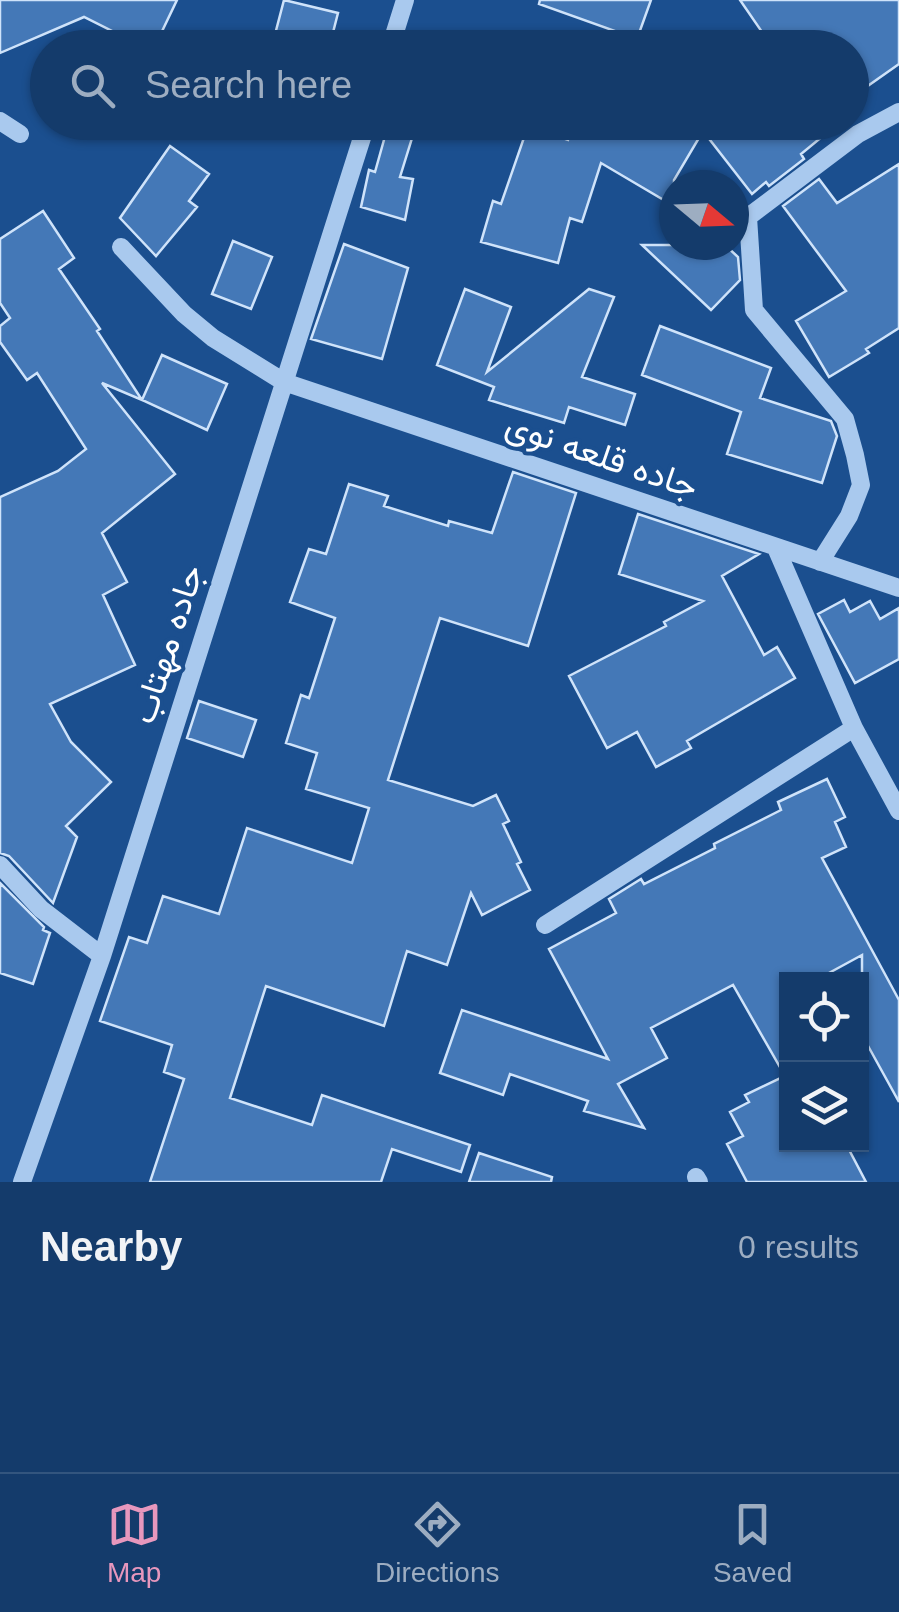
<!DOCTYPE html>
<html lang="en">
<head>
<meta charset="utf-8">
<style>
	:root { --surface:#143b6b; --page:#214673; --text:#f1f3f6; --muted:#9dadc1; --line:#33557e; --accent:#e797bd }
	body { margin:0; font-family:Arial,Vazirmatn,sans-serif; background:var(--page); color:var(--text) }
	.controls { position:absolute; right:30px; bottom:30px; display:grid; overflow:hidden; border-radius:0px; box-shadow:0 2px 8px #0004 }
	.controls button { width:90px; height:90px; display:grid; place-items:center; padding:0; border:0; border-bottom:2px solid var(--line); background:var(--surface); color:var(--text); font:50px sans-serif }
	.compass { position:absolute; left:659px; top:170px; width:90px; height:90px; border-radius:50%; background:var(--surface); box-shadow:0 2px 8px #0004; rotate:109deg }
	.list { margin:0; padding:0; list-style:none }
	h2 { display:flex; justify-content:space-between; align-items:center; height:130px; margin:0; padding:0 40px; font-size:42px }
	h2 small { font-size:32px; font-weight:400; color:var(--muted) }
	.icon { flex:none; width:55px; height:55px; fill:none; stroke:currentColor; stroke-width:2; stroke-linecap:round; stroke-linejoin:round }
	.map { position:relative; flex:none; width:899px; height:1182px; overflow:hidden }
	.search { position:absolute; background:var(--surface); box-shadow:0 2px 8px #0004; left:30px; right:30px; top:30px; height:110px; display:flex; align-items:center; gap:25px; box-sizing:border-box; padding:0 35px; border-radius:55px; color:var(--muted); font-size:38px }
	.sheet { height:290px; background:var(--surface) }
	nav { display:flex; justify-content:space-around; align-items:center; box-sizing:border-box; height:140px; border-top:2px solid var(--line); background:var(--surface); font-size:28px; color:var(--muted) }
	nav a { display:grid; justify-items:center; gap:5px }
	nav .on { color:var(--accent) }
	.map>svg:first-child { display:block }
</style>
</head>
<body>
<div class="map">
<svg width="899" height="1182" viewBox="0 0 899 1182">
	<rect width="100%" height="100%" fill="#1b4f8f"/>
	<!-- building -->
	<path fill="#4478b7" stroke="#cfe3fa" stroke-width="2.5" d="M 0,0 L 177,0 L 154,48 L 146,48 L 84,17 L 0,53 Z
		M 284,0 L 338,13 L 329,48 L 295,48 L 273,42 Z
		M 540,0 L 651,0 L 637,39 L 539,4 Z
		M 740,0 L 899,0 L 899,64 L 852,97 L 852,48 L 773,48 Z
		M 389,122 L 417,122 L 400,177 L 413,179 L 405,220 L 361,207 L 369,170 L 375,172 Z
		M 574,122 L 840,122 L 801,154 L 804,159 L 769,186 L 766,182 L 752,194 L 703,131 L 674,180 L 674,206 L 601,163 L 582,222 L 570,218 L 558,263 L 481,242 L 493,201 L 501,204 L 528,126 L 568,140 Z
		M 170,146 L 209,174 L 189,201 L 197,207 L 156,256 L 120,218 Z
		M 899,164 L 899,328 L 866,349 L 869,353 L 829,377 L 796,321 L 846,291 L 783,206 L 819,179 L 837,203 Z
		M 43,211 L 74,258 L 59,269 L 100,329 L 97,331 L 142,400 L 102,383 L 175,474 L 102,533 L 127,582 L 103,595 L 135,665 L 50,704 L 71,742 L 111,782 L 66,826 L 77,837 L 53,903 L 9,856 L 0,853 L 0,497 L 58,471 L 86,449 L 37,373 L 27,380 L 0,342 L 0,326 L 10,318 L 0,303 L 0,239 Z
		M 233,241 L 272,257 L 251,309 L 212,294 Z
		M 344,244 L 408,268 L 382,359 L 311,339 Z
		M 642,245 L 725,245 L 738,257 L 740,280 L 711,310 Z
		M 465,289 L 511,307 L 487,372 L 589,289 L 614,297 L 582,377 L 635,394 L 625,425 L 569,407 L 564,423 L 489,400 L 494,387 L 437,365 Z
		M 660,326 L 771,368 L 760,398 L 831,421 L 837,436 L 822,483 L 727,454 L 741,412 L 642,375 Z
		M 162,355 L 227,384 L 207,430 L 142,400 Z
		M 513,472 L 576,493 L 528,646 L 440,618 L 388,780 L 473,806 L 496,795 L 509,821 L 503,824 L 521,862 L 517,864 L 530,890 L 482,915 L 471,893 L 447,965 L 407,951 L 384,1026 L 266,986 L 230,1098 L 312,1125 L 322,1095 L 470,1145 L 461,1172 L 392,1149 L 381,1182 L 150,1182 L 184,1079 L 164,1072 L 172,1045 L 100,1021 L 129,937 L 147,943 L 163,896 L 219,914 L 247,828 L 352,863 L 369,808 L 306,789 L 317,753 L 286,743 L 301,695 L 309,698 L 335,618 L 290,602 L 309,549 L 326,554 L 349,484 L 388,496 L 384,506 L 448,526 L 449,521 L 492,533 Z
		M 638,514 L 759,554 L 722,576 L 764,655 L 777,647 L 795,678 L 687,741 L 691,748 L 656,767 L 637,732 L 607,748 L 569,676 L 666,626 L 664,622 L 703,601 L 619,574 Z
		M 844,600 L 850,612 L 870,601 L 880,619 L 899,608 L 899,659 L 855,683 L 818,614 Z
		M 199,701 L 256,720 L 243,757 L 187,738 Z
		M 827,779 L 845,817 L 835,822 L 846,847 L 822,858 L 899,1000 L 899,1102 L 862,1035 L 862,955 L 816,980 L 786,980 L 786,1144 L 846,1144 L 866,1182 L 747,1182 L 727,1144 L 743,1136 L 730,1112 L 749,1102 L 745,1095 L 785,1076 L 733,985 L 651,1028 L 667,1058 L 618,1084 L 644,1128 L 584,1111 L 588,1101 L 510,1074 L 503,1095 L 440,1073 L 462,1010 L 608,1059 L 549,949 L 616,913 L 609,899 L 641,879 L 644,884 L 715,848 L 714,844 L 781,810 L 778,802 Z
		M 0,883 L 44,927 L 43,930 L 50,933 L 33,984 L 0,973 Z
		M 479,1153 L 552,1177 L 551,1182 L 469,1182 Z"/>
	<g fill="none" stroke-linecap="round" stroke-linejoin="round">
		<!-- minor -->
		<path stroke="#a9c9ee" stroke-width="18" d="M 390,48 L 405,0
			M 0,121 L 20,134
			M 121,247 L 184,314 L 213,338 L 284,382 L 899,588
			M 776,548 L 854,728 L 899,811
			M 820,562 L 849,516 L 861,485 L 855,455 L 845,419 L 754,310 L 748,217 L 858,134 L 899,112
			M 0,865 L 41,909 L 102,956
			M 545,925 L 854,728
			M 696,1177 L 699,1182
			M 22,1182 L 102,956 L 367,122"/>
	</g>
	<g text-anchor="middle" stroke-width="8" stroke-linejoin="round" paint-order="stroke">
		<!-- street labels -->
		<g font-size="35" fill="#fff" stroke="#1b4f8f">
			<text transform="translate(602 455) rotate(19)" y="12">جاده قلعه نوی</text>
			<text transform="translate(167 644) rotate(-72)" y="12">جاده مهتاب</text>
		</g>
	</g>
</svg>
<div class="controls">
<button><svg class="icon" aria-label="locate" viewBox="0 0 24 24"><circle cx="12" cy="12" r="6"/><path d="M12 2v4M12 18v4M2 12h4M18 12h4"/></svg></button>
<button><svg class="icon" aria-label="layers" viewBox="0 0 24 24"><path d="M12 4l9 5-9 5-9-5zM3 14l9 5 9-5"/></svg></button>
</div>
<svg class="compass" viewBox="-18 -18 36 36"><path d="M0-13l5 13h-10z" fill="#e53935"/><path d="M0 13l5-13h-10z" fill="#9dadc1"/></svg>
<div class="search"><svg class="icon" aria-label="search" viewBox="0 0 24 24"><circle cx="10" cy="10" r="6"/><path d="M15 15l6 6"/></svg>Search here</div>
</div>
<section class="sheet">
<h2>Nearby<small>0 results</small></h2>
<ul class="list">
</ul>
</section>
<nav>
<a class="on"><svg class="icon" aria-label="map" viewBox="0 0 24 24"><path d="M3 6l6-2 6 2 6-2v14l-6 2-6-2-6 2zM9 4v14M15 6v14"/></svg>Map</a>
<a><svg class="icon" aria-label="directions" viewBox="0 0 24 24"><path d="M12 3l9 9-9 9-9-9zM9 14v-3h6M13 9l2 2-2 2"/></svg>Directions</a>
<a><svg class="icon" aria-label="saved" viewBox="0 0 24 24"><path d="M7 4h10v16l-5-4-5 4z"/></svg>Saved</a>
</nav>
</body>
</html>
